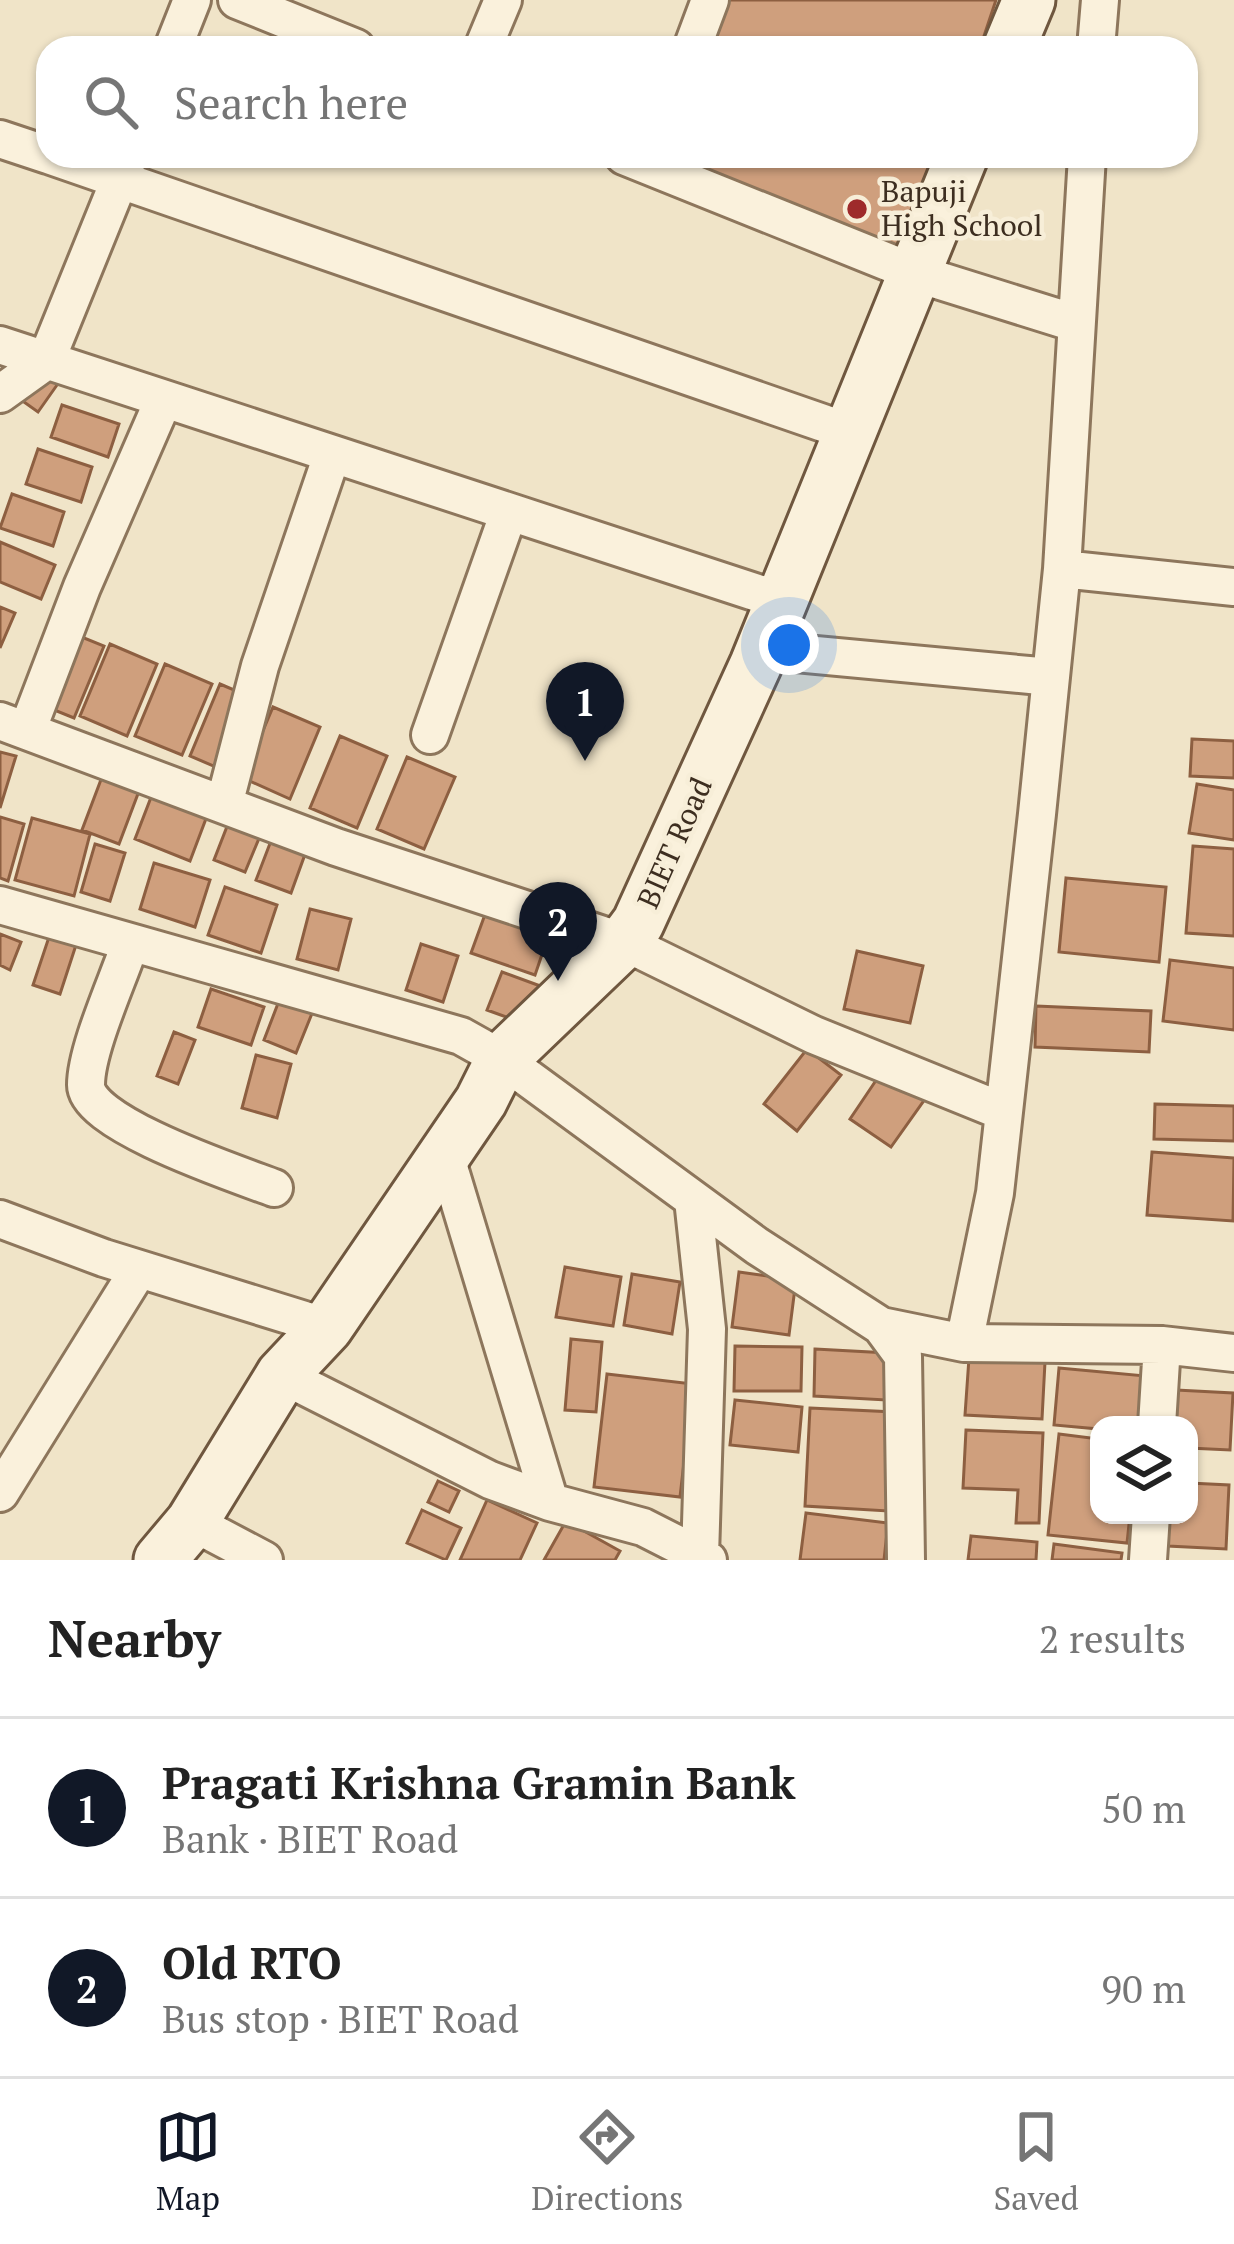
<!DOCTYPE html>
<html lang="en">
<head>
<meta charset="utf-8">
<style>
	:root { --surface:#fff; --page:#f6f6f6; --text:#222; --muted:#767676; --line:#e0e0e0; --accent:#111827 }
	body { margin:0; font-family:"PT Serif",serif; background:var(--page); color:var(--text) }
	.controls { position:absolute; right:36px; bottom:36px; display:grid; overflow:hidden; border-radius:24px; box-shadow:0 3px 9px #0004 }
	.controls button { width:108px; height:108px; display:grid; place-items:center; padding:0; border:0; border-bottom:3px solid var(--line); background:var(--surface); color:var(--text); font:60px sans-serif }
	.you { position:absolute; left:789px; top:645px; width:42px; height:42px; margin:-30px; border:9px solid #fff; border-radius:50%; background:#1a73e8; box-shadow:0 0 0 18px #1a73e833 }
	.badge { display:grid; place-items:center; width:78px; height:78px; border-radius:50%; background:var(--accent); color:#fff; font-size:39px; font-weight:700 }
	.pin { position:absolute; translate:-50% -99px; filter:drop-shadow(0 3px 6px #0008) }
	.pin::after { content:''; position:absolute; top:63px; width:42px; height:36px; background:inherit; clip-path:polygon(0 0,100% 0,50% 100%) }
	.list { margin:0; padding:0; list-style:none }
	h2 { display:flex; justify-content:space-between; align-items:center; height:156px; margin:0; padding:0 48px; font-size:51px }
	h2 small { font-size:39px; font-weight:400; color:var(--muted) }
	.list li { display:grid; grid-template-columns:78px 1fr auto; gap:36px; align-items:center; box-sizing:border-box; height:180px; padding:0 48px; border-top:3px solid var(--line) }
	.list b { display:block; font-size:45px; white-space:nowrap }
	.list p { margin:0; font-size:39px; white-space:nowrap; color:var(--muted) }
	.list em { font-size:39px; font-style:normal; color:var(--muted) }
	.icon { flex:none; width:66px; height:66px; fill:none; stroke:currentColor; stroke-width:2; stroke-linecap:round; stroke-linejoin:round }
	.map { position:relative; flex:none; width:1234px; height:1560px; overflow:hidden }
	.search { position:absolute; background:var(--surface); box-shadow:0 3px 9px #0004; left:36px; right:36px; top:36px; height:132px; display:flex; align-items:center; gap:30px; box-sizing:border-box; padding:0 42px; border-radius:36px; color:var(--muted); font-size:45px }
	.sheet { height:516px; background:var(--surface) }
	nav { display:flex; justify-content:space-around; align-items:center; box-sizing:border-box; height:168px; border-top:3px solid var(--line); background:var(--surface); font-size:33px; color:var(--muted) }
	nav a { display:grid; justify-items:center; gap:6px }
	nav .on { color:var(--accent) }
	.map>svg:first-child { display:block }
</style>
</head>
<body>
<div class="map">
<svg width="1234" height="1560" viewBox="0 0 1234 1560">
	<rect width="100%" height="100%" fill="#f0e4c8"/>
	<!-- building -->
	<path fill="#cf9f7d" stroke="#8d5f41" stroke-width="3" d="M 728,0 L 996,0 L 980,48 L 709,48 Z
		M 666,156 L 944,156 L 910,260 Z
		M 69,368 L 38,412 L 10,392 Z
		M 62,405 L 119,424 L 108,457 L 51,437 Z
		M 38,449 L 92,467 L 81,502 L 26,484 Z
		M 12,494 L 64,512 L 53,546 L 0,528 Z
		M 0,542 L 55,565 L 41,599 L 0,582 Z
		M 0,607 L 15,613 L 0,648 Z
		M 57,627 L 104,646 L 74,718 L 27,699 Z
		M 110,644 L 157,664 L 127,736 L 80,716 Z
		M 165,664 L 212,684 L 182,755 L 135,736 Z
		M 220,684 L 267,704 L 237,776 L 190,756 Z
		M 273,707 L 320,727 L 290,799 L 243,778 Z
		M 340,736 L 387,756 L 357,828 L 310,808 Z
		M 1192,739 L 1234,741 L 1234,778 L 1190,776 Z
		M 0,752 L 16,756 L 0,808 Z
		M 407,757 L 455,777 L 424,849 L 377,829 Z
		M 102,777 L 139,791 L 119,844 L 82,830 Z
		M 1197,784 L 1234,790 L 1234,840 L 1189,833 Z
		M 155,787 L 210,808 L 190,861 L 135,839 Z
		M 0,817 L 24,824 L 8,881 L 0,878 Z
		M 32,818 L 90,834 L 74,896 L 15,880 Z
		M 228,824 L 260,836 L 245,872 L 214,860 Z
		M 274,833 L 308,846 L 291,893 L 256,880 Z
		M 95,844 L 125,853 L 110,901 L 81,892 Z
		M 1193,846 L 1234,849 L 1234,936 L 1186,933 Z
		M 154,863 L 210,880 L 195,927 L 140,909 Z
		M 1066,878 L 1166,887 L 1159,962 L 1059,952 Z
		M 225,887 L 277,905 L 261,953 L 208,935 Z
		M 310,909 L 351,919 L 338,970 L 297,959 Z
		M 487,909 L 550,931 L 535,975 L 471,953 Z
		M 0,934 L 21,942 L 10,970 L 0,965 Z
		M 49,937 L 76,945 L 60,994 L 33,985 Z
		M 421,944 L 458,956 L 443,1002 L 406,990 Z
		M 857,951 L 923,966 L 910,1023 L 844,1009 Z
		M 1170,960 L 1234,968 L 1234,1030 L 1163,1021 Z
		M 502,972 L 543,987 L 528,1025 L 487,1010 Z
		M 211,989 L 264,1007 L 251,1045 L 198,1027 Z
		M 282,993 L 315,1006 L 296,1053 L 264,1040 Z
		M 1036,1006 L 1151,1011 L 1149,1052 L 1035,1047 Z
		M 174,1032 L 195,1040 L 178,1084 L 157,1076 Z
		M 807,1049 L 841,1075 L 797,1131 L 764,1104 Z
		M 256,1055 L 291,1064 L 277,1118 L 242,1108 Z
		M 883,1070 L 925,1099 L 891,1147 L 850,1119 Z
		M 1155,1104 L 1234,1106 L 1234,1141 L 1154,1139 Z
		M 1152,1152 L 1234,1158 L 1233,1221 L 1147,1215 Z
		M 565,1267 L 621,1277 L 613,1326 L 556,1317 Z
		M 739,1272 L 796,1280 L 789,1335 L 732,1327 Z
		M 632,1274 L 680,1282 L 672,1334 L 624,1325 Z
		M 571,1339 L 602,1342 L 596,1412 L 565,1410 Z
		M 735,1346 L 802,1347 L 801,1391 L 734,1391 Z
		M 815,1349 L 888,1353 L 886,1400 L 814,1396 Z
		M 969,1358 L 1045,1362 L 1042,1419 L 965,1415 Z
		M 1059,1368 L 1146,1376 L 1142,1425 L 1099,1425 L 1099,1429 L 1054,1425 Z
		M 607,1374 L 693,1384 L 680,1497 L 594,1487 Z
		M 1176,1390 L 1233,1393 L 1230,1450 L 1189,1448 L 1189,1425 L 1174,1425 Z
		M 735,1400 L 802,1407 L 798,1452 L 730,1445 Z
		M 810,1408 L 894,1412 L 888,1511 L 805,1506 Z
		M 966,1430 L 1043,1433 L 1039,1523 L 1016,1523 L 1018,1490 L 963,1488 Z
		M 1059,1434 L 1099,1439 L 1099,1515 L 1130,1515 L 1127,1543 L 1048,1535 Z
		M 438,1481 L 459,1491 L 449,1512 L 428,1502 Z
		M 1189,1483 L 1229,1485 L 1226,1549 L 1168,1546 L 1169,1515 L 1189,1515 Z
		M 487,1500 L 537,1523 L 520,1560 L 460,1560 Z
		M 422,1510 L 461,1528 L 446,1560 L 407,1543 Z
		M 806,1513 L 888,1523 L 884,1560 L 800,1560 Z
		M 566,1521 L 620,1551 L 615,1560 L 544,1560 Z
		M 971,1536 L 1037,1542 L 1036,1560 L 968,1560 Z
		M 1054,1544 L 1122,1553 L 1121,1560 L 1052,1560 Z"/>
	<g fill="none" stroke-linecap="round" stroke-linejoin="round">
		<!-- street casing -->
		<g stroke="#8d765c" stroke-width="42">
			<path id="street" d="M 237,0 L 356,48
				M 173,48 L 192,0
				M 483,48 L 503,0
				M 692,48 L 710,0
				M 1096,48 L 1100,0
				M 0,139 L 48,155
				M 51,156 L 852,433
				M 624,156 L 915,273 L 1075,323
				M 0,345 L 782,601
				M 0,394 L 46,361 L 128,159
				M 1062,569 L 1234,587
				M 762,650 L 1051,677
				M 0,721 L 336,847 L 624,942 L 814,1035 L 1004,1112
				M 27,731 L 82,587 L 163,401
				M 430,735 L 509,512
				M 224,805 L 260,666 L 332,455
				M 0,905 L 461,1036 L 502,1059 L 757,1246 L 881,1326 L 964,1343 L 1162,1345 L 1234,1353
				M 130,944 C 118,980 86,1049 86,1085 C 86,1124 237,1174 274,1188
				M 445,1154 L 550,1502
				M 693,1199 L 707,1329 L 700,1556
				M 0,1219 L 104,1258 L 327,1327
				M 881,1326 L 903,1356 L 906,1560
				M 964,1343 L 995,1193 L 1037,814 L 1062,569 L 1087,156
				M 282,1375 L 490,1480 L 550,1502 L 643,1527 L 708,1560
				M 1157,1425 L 1162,1345
				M 0,1493 L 139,1269
				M 192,1522 L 264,1560
				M 1148,1560 L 1151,1515"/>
		</g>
		<!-- secondary casing -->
		<g stroke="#6f573f" stroke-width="57">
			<path id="secondary" d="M 1009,48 L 1029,0
				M 160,1560 L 192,1522 L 282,1375 L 327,1327 L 481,1101 L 502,1059 L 624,942 L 638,923 L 756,664 L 962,156"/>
		</g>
		<!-- street -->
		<use href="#street" stroke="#faf1dc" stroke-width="36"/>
		<!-- secondary -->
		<use href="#secondary" stroke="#faf1dc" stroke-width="51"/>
	</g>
	<!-- markers -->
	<circle fill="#9e2a2b" stroke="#f7eed8" stroke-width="4.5" cx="857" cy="209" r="12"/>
	<g text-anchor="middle" stroke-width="9" stroke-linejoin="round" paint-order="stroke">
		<!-- poi labels -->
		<g font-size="30" fill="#3d2e20" stroke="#f7eed8" text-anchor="start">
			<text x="881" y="202">Bapuji<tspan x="881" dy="34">High School</tspan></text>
		</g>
		<!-- street labels -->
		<g font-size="30" fill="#3d2e20" stroke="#f7eed8">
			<text transform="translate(675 843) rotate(-66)" y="10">BIET Road</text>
		</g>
	</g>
</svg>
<div class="controls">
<button><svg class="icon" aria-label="layers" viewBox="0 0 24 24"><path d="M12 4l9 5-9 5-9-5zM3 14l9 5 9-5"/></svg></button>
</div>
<div class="you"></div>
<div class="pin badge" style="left:585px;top:761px">1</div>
<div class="pin badge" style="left:558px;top:981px">2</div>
<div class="search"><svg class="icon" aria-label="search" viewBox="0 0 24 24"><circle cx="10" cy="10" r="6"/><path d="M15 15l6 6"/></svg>Search here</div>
</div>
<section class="sheet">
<h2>Nearby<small>2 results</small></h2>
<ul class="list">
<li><span class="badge">1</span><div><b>Pragati Krishna Gramin Bank</b><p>Bank · BIET Road</p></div><em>50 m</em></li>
<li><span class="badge">2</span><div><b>Old RTO</b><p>Bus stop · BIET Road</p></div><em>90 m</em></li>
</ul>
</section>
<nav>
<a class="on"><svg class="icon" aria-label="map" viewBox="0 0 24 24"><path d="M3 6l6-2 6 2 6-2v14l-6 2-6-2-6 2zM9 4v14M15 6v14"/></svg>Map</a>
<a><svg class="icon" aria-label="directions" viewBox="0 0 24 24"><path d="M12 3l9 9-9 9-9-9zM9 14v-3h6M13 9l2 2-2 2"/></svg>Directions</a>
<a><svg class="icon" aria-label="saved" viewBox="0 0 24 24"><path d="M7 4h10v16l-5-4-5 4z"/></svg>Saved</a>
</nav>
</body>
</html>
